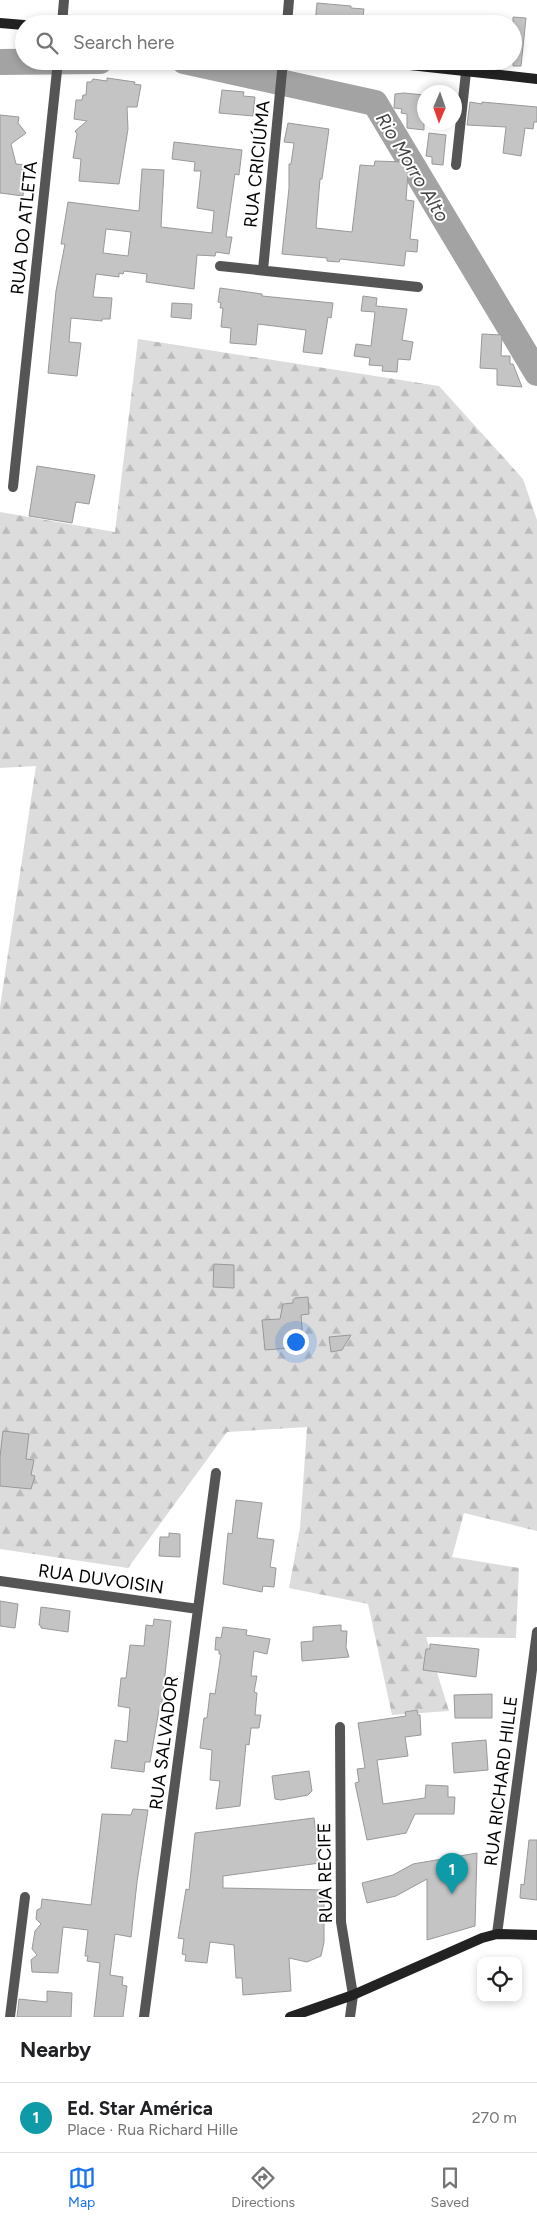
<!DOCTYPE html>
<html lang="en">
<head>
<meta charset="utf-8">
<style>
	:root { --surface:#fff; --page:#f6f6f6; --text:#202124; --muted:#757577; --line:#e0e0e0; --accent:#1a73e8 }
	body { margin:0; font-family:Figtree,sans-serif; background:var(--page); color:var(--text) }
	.controls { position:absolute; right:15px; bottom:15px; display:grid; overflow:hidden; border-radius:10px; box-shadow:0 2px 8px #0003 }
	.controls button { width:45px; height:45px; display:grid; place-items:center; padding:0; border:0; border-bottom:1px solid var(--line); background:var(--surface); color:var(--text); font:25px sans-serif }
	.compass { position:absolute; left:417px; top:85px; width:45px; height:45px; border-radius:50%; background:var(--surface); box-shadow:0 2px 8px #0003; rotate:182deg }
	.you { position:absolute; left:295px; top:1341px; width:18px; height:18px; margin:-12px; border:4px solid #fff; border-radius:50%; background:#1a73e8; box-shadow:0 0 0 8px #1a73e833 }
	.badge { display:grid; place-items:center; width:32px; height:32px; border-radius:50%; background:var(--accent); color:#fff; font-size:16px; font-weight:700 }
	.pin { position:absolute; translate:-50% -41px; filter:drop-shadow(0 1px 2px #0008) }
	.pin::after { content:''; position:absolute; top:26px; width:18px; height:15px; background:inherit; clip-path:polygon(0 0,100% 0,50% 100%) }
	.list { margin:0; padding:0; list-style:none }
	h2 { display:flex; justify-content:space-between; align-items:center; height:65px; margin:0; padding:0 20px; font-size:21px }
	h2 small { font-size:16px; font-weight:400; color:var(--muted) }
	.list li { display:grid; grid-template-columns:32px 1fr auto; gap:15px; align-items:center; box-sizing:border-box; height:70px; padding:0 20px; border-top:1px solid var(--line) }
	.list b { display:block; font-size:19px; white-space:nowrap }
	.list p { margin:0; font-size:16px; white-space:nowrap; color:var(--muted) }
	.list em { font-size:16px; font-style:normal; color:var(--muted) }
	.icon { flex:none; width:28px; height:28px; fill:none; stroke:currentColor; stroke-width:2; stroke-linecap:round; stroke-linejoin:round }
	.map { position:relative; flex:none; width:537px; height:2017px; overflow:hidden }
	.search { position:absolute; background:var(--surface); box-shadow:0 2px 8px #0003; left:15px; right:15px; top:15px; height:55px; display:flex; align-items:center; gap:12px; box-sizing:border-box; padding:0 18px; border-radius:28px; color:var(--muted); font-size:19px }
	.sheet { height:135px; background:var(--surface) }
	nav { display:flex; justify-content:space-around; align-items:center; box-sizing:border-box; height:70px; border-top:1px solid var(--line); background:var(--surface); font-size:14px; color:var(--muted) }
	nav a { display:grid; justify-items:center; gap:2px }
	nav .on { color:var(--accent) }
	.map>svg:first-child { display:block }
</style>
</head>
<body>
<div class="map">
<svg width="537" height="2017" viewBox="0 0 537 2017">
	<defs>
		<pattern id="forest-firs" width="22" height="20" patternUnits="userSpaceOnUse" patternTransform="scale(1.25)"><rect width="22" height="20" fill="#dcdcdc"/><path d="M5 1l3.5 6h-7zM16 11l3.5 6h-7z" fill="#bbb"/></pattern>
	</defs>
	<rect width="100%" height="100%" fill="#fff"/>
	<!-- forest -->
	<path fill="url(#forest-firs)" d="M 138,339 L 439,386 L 523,479 L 537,520 L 537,1531 L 464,1513 L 452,1557 L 519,1568 L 516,1638 L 426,1637 L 449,1711 L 392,1715 L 368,1604 L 289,1588 L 300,1528 L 307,1427 L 227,1432 L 128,1568 L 0,1549 L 0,1007 L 36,766 L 0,768 L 0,512 L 115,532 Z"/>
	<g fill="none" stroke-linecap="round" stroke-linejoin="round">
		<!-- river -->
		<path stroke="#a3a3a3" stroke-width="26" d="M 184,61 L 375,103 L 537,373
			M 0,62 L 100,61"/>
	</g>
	<!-- building -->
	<path fill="#c4c4c4" stroke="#999" fill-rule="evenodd" d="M 317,3 L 351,6 L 351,8 L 364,9 L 362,24 L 315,24 Z
		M 513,17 L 526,18 L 521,66 L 513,66 Z
		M 107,78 L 135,82 L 134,84 L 141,85 L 137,107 L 127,107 L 128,129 L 119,184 L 79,181 L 81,159 L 73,158 L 77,134 L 75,131 L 87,121 L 74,119 L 76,100 L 82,100 L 83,95 L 86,95 L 87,82 L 91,82 L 93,79 L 107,81 Z
		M 222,90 L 244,92 L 243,96 L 255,97 L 253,116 L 219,113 Z
		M 404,93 L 424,95 L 424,130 L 407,128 L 407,114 L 401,113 L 402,109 L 394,108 L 395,94 Z
		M 470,102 L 482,104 L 482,102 L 537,107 L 537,122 L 534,122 L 533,129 L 525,128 L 521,156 L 503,153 L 506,127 L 467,125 Z
		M 0,115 L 19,117 L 18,123 L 26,133 L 11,144 L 16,164 L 26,165 L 23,196 L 0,193 Z
		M 288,123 L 329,129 L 322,179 L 320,179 L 316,228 L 352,232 L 360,165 L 374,166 L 375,161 L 404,162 L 408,173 L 406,200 L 414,201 L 410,239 L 418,240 L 417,252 L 406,251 L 404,266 L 340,259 L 339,262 L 327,261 L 327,258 L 282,254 L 289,188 L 289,164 L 291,164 L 294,143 L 284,142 Z
		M 429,133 L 446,135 L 443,165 L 432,164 L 432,157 L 426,156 Z
		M 174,142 L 242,150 L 239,175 L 235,174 L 226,237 L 232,237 L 229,254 L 216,252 L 215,256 L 197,255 L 194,289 L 146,282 L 147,274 L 124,271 L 123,274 L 119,273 L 119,277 L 96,274 L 93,297 L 112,298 L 110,319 L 102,319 L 102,321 L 71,318 L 69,342 L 81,343 L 77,376 L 48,373 L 56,291 L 65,244 L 61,244 L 68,202 L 139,211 L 142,169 L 164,170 L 161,227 L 212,233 L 214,211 L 197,208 L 201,171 L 194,171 L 195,162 L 172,159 ZM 106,229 L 131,232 L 128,256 L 103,253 Z
		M 220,288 L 262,294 L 262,296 L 333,303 L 331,318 L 328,317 L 322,354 L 303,352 L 306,330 L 258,324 L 256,345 L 230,343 L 231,328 L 221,327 L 223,308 L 220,308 L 221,303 L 218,302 Z
		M 363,296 L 377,298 L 376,306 L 407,309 L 402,340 L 413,342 L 410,360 L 398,359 L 397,372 L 382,371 L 383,366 L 369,365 L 370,358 L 354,356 L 356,344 L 371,346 L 375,312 L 361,311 Z
		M 172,303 L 192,304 L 191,319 L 171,317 Z
		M 482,334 L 502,335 L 501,356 L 510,356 L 510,364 L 513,364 L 522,387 L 497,385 L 497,369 L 480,368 Z
		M 37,466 L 95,475 L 89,504 L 76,502 L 72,523 L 29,516 Z
		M 214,1264 L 234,1265 L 234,1288 L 213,1287 Z
		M 308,1297 L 309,1314 L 301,1315 L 303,1342 L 289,1343 L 290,1348 L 265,1350 L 262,1320 L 280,1319 L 283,1304 L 293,1303 L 293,1300 L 295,1298 Z
		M 351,1335 L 342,1350 L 331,1352 L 329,1337 Z
		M 3,1431 L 29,1434 L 26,1459 L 34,1460 L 31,1475 L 35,1476 L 31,1489 L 0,1486 L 0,1457 Z
		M 236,1500 L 262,1503 L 257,1538 L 274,1540 L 270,1567 L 276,1568 L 274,1587 L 263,1586 L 262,1592 L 223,1584 L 228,1533 L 232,1534 Z
		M 169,1533 L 180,1534 L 180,1557 L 159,1556 L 160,1537 L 169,1537 Z
		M 0,1601 L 18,1604 L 15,1628 L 0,1626 Z
		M 41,1607 L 70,1611 L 68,1632 L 41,1628 L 41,1626 L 39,1625 Z
		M 154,1619 L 171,1621 L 161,1710 L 159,1710 L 150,1762 L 145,1762 L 144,1772 L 111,1768 L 115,1740 L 127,1742 L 130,1708 L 118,1706 L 121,1678 L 126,1678 L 130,1645 L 144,1646 L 146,1625 L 153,1626 Z
		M 341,1625 L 341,1631 L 347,1631 L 346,1647 L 349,1657 L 302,1661 L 301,1642 L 313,1641 L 313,1627 Z
		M 223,1627 L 247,1630 L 246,1635 L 270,1639 L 267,1654 L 254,1651 L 251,1676 L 257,1676 L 254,1692 L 257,1693 L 255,1715 L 261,1715 L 259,1728 L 251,1728 L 249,1745 L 246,1744 L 240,1806 L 216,1809 L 220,1781 L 210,1780 L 212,1750 L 200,1748 L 204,1718 L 207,1718 L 210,1693 L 215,1694 L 221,1654 L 219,1654 L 219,1650 L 215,1650 L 216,1637 L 221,1638 Z
		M 430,1644 L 479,1649 L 476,1677 L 423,1670 L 426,1649 L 430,1649 Z
		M 492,1694 L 492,1718 L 455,1718 L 454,1695 Z
		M 417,1710 L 418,1715 L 420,1715 L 421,1735 L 405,1737 L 408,1756 L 377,1760 L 383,1804 L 425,1798 L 426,1785 L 448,1786 L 448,1797 L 455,1797 L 454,1814 L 415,1814 L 406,1833 L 367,1840 L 355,1783 L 359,1782 L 357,1769 L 365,1768 L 358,1723 L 406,1716 L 405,1712 Z
		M 486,1740 L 488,1770 L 454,1773 L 452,1743 Z
		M 309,1771 L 312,1791 L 308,1795 L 281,1800 L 275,1799 L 272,1776 Z
		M 133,1809 L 148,1810 L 137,1882 L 131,1937 L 115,1934 L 110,1975 L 123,1977 L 122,1985 L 127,1986 L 123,2017 L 94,2017 L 100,1963 L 87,1961 L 88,1956 L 85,1956 L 88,1930 L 63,1927 L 58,1973 L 32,1972 L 31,1960 L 37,1955 L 32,1949 L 35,1931 L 41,1924 L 36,1919 L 37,1910 L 41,1908 L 42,1899 L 91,1905 L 102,1814 L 131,1815 Z
		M 314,1818 L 320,1863 L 223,1876 L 223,1888 L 324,1890 L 324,1942 L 321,1956 L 307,1962 L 289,1958 L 291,1991 L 243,1995 L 242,1978 L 236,1978 L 234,1945 L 210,1942 L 207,1963 L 185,1961 L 186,1955 L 182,1954 L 184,1939 L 178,1938 L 186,1889 L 189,1890 L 195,1833 Z
		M 529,1840 L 537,1840 L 537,1900 L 520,1898 L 521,1884 L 524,1885 Z
		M 477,1853 L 475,1926 L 427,1940 L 427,1879 L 396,1896 L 367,1903 L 362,1883 L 393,1875 L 413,1864 Z
		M 47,1991 L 72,1993 L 71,2017 L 17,2017 L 19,1999 L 47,2002 Z"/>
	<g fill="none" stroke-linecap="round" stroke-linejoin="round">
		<!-- minor -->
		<path stroke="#555" stroke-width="10" d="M 62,24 L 64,0
			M 287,24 L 289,0
			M 456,165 L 466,72
			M 220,266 L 418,287
			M 263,270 L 283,61
			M 13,487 L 58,61
			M 0,1581 L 198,1609
			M 340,1727 L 341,1922 L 353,1995 L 350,2017
			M 497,1934 L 537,1632
			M 10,2017 L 25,1897
			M 144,2017 L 216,1473"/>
		<!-- secondary -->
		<path stroke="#222" stroke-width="10" d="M 0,23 L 24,25
			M 373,61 L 537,79
			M 290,2017 L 353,1995 L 482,1938 L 497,1934 L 537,1935"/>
	</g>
	<g text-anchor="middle" stroke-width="4" stroke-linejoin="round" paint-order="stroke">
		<!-- street labels -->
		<g font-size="18" fill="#000" stroke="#fff">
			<text transform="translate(257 164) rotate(-84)" y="6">RUA CRICIÚMA</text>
			<text transform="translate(24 228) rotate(-84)" y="6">RUA DO ATLETA</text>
			<text transform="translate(101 1579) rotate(8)" y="6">RUA DUVOISIN</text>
			<text transform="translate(164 1743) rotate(-83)" y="6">RUA SALVADOR</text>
			<text transform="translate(501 1781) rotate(-83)" y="6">RUA RICHARD HILLE</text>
			<text transform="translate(325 1873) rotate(-91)" y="6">RUA RECIFE</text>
		</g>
		<!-- water labels -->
		<g font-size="19" font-style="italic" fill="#444" stroke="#fff">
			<text transform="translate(413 167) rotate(59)" y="7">Rio Morro Alto</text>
		</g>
	</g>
</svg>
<div class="controls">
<button><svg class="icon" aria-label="locate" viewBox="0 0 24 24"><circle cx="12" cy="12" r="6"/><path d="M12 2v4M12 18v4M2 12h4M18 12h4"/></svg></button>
</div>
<svg class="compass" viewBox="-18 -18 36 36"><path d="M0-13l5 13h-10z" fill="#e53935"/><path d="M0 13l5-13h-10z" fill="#757577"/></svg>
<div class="you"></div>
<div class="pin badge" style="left:452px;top:1894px;background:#0f9aa8">1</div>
<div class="search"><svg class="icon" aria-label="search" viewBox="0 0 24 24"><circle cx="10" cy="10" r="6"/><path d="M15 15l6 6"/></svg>Search here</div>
</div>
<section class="sheet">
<h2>Nearby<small></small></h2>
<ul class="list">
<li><span class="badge" style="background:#0f9aa8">1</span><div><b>Ed. Star América</b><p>Place · Rua Richard Hille</p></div><em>270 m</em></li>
</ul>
</section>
<nav>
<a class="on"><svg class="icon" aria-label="map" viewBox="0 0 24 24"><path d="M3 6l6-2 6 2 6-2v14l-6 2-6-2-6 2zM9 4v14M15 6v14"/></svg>Map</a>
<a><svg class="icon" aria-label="directions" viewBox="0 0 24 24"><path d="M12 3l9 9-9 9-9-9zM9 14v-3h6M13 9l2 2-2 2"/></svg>Directions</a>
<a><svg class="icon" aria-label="saved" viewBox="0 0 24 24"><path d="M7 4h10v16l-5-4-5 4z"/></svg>Saved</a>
</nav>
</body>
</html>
